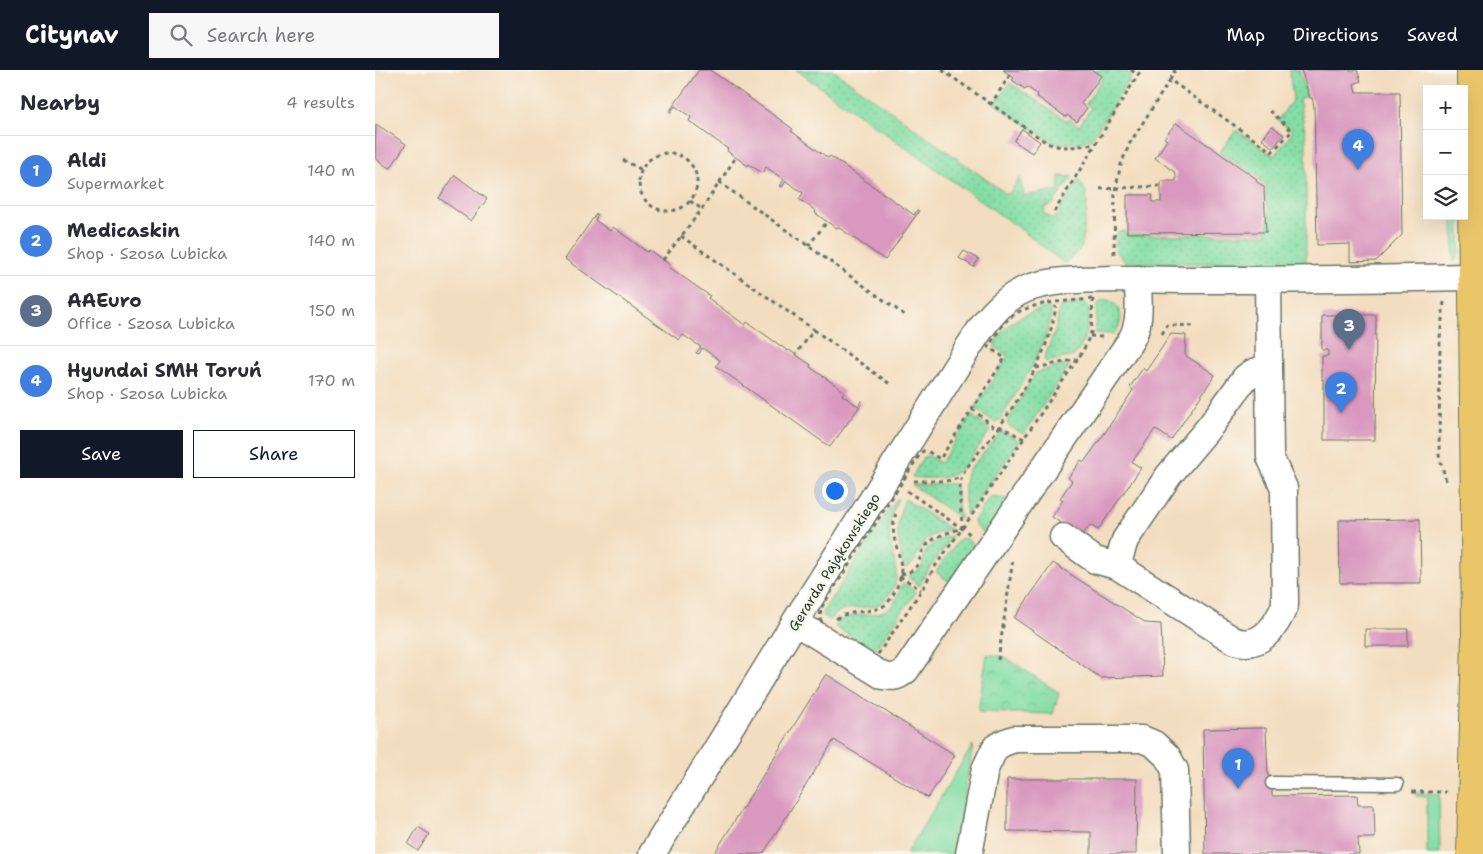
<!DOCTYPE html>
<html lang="en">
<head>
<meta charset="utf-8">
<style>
	:root { --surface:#fff; --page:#f7f7f7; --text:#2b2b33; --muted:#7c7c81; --line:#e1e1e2; --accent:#111827 }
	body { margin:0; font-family:"Shantell Sans",sans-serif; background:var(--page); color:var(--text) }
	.controls { position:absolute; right:15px; top:15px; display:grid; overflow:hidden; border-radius:0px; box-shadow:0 5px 20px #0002 }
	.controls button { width:45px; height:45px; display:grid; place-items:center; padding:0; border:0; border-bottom:1px solid var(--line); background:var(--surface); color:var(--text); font:25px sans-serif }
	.you { position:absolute; left:459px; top:420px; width:18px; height:18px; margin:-12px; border:4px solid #fff; border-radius:50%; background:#1a73e8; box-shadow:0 0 0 8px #1a73e833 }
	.badge { display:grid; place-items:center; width:32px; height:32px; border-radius:50%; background:var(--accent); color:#fff; font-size:16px; font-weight:700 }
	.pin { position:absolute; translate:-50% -41px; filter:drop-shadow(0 1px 2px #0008) }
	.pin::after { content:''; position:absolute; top:26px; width:18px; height:15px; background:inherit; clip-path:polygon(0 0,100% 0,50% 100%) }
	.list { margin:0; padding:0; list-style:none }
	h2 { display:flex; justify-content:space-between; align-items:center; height:65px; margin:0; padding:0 20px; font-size:21px }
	h2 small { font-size:16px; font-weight:400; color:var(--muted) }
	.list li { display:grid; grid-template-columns:32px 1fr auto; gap:15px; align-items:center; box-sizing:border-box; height:70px; padding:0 20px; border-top:1px solid var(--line) }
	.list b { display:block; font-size:19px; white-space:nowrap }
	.list p { margin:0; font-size:16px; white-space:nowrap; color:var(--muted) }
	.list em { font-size:16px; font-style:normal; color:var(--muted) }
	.actions { display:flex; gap:10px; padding:15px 20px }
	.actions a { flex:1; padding:11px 0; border:1px solid var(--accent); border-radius:0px; text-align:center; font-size:18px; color:var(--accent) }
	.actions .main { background:var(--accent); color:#fff }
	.icon { flex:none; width:28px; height:28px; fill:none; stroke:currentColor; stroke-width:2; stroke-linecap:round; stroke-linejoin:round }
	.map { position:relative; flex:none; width:1108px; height:784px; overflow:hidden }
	header { display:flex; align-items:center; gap:30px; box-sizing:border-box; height:70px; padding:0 25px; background:var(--accent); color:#fff }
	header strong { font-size:24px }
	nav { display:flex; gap:28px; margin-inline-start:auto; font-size:18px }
	.search { width:350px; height:45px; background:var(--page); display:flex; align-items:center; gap:12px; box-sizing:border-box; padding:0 18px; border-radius:0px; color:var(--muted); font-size:19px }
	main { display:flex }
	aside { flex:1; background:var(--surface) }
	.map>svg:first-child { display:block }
</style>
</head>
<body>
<header>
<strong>Citynav</strong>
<div class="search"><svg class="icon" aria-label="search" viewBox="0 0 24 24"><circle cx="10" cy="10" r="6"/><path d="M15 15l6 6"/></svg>Search here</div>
<nav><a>Map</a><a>Directions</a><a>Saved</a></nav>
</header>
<main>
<aside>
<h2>Nearby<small>4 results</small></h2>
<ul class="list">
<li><span class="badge" style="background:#3f7fe0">1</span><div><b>Aldi</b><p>Supermarket</p></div><em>140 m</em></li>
<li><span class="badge" style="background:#3f7fe0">2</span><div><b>Medicaskin</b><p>Shop · Szosa Lubicka</p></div><em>140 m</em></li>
<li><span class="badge" style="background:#5c6f8a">3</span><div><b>AAEuro</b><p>Office · Szosa Lubicka</p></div><em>150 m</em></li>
<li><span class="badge" style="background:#3f7fe0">4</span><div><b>Hyundai SMH Toruń</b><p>Shop · Szosa Lubicka</p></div><em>170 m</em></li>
</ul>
<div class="actions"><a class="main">Save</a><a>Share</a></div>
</aside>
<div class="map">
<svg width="1108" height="784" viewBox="0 0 1108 784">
	<defs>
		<pattern id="grass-dots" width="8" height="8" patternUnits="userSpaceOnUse" patternTransform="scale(1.25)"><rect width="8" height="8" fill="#84dea5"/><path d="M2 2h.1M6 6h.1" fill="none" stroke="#72bf8f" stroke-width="1.8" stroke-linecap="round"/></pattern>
		<pattern id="park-crowns" width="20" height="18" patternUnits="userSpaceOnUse" patternTransform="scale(1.25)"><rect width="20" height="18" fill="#84dea5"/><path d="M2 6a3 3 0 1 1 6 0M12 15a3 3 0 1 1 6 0" fill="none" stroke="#72bf8f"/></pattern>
	</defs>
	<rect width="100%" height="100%" fill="#fbf7ec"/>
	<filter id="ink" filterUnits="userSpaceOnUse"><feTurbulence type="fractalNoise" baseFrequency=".02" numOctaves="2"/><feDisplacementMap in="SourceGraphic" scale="10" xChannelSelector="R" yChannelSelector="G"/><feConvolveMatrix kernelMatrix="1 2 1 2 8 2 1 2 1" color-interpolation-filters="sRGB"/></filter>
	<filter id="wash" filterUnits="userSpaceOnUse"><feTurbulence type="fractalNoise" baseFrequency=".0096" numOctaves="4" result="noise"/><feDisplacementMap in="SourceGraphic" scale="20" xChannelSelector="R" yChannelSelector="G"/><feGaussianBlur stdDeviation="1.12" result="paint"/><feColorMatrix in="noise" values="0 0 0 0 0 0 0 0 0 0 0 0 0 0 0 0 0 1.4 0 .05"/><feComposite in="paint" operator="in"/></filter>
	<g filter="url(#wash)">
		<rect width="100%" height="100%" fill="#f3ddc0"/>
		<!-- grass -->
		<path fill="url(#grass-dots)" stroke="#528e6c" d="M 421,0 L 458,0 L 633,125 L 645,108 L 649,126 L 684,120 L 684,106 L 697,107 L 678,134 L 670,137 L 669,144 L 678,149 L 685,145 L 685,138 L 704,110 L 711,122 L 712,134 L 707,177 L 690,194 L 644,158 Z
			M 719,0 L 750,0 L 755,4 L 755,9 L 721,62 L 715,69 L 708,72 L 679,74 L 620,34 L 635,13 L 692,51 L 694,49 L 704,56 L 716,38 L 711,34 L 728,7 Z
			M 914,0 L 924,0 L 932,26 L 924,29 L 931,67 L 931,193 L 751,193 L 740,179 L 742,162 L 750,161 L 751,165 L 892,164 L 894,136 L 892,136 L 891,115 L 884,110 L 885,108 L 845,82 L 861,60 L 899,86 L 918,62 L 903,50 L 918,29 Z
			M 1078,146 L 1085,146 L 1085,182 L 1079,192 Z
			M 733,230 C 748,235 750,254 738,264 L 720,263 L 722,235 L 726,231 Z
			M 709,232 L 715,237 C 713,255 712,272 699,286 L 671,292 L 669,289 L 680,261 L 685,236 Z
			M 673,237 L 677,240 L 670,268 L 656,298 L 625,350 L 619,352 L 600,338 L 633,286 L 620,277 L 620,273 C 634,249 648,245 673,237 Z
			M 693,294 L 694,296 L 649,364 L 634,356 L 632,352 L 661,303 Z
			M 596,345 L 616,360 L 587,398 C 575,410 553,409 537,407 L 548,387 L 554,386 L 566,393 Z
			M 628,362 L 641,368 L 644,372 L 592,445 C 589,431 588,415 593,401 L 625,363 Z
			M 578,414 L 581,416 L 585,448 L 537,415 Z
			M 615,427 L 632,429 L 612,465 L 601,457 L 599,451 Z
			M 522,428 L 522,431 C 518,440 514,450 514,460 C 514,486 534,510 507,532 C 497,540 481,536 469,540 C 463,541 458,546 454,550 L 450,547 L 448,543 L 449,540 Z
			M 530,429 L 575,459 C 567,462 558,464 552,469 C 542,477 543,494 531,498 L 528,495 C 523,467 518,457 530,429 Z
			M 575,466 L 577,467 L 549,506 L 545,516 L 534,508 L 535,504 C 553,499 545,490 553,478 C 558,472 567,469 575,466 Z
			M 590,468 L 601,476 L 577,511 L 572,510 L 562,503 L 562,500 L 583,471 L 585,469 Z
			M 528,513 L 541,522 L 502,577 L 496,579 L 493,577 L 460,557 C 468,539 501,550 515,537 C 522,531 525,521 528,513 Z"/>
		<!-- park -->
		<path fill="url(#park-crowns)" stroke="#528e6c" d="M 612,584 L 630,587 L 684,623 L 678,644 L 603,642 Z"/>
		<!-- garden -->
		<path fill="#84dea5" stroke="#528e6c" d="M 598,675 L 579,784 L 531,784 Z
			M 1041,723 L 1064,724 L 1065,784 L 1052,784 L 1052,727 L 1041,726 Z"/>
		<g id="blocks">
			<!-- building -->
			<path fill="#d999bf" d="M 324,0 L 335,0 L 418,59 L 416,61 L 453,88 L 455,86 L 539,145 L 542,140 L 544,141 L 510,190 L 463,157 L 461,158 L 440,143 L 441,141 L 424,129 L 428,123 L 411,111 L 407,117 L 404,116 L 409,110 L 391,97 L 387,103 L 374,94 L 373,96 L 352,81 L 353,79 L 314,51 L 316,47 L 300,36 L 295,43 L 294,42 Z
				M 628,0 L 717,0 L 726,6 L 706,34 L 712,38 L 702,52 L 692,45 L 691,47 L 661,26 L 662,24 L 652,17 L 650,19 L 637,10 L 639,8 Z
				M 926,0 L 982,0 L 986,11 L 979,14 L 981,22 L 1025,22 L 1027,165 L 1001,191 L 975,192 L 975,174 L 942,175 L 939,36 L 937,28 L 935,28 Z
				M 801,53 L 882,109 L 881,111 L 889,117 L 891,162 L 752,163 L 752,125 L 778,125 L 777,132 L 786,132 L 786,111 L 801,111 L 801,103 L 780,88 L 792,70 L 789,68 Z
				M 1,54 L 31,74 L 15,99 L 0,88 Z
				M 897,56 L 909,65 L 898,78 L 887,69 Z
				M 647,59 L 665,72 L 657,83 L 639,71 Z
				M 80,105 L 112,129 L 96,151 L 64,128 Z
				M 221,144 L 223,144 L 220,150 L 235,161 L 238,157 L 272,182 L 274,180 L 295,195 L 294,197 L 335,226 L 333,228 L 370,255 L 372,252 L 413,281 L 414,280 L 436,295 L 435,297 L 469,321 L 467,325 L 483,336 L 486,331 L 488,332 L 455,377 L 341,296 L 345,290 L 327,278 L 324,284 L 321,283 L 326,277 L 308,265 L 304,270 L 190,189 Z
				M 589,181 L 604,189 L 599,197 L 584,188 Z
				M 947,245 L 1001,245 L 1000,370 L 949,370 L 949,310 L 947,309 L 947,286 L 953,286 L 953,280 L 947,280 Z
				M 796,264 L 811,265 L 810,285 L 840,305 L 796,370 L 780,359 L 757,392 L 766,398 L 723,460 L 715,455 L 706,467 L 677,447 L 688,430 L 685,428 L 697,411 L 693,408 L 706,390 L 709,392 L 725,370 L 758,320 L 755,317 L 768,298 L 771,301 Z
				M 1045,449 L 1046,513 L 965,513 L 964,450 Z
				M 678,493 L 771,553 L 786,554 L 788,606 L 726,608 L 639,548 Z
				M 990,559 L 1033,559 L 1033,576 L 990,576 Z
				M 451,604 L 580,685 L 553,728 L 459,670 L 388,784 L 339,784 Z
				M 891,658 L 893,706 L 897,706 L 897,726 L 982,725 L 983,735 L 999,735 L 1000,768 L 983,768 L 984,784 L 830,784 L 828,659 Z
				M 632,709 L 762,709 L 761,784 L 716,784 L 716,762 L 632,761 Z
				M 43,757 L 54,764 L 43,781 L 33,774 Z"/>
		</g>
	</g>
	<g filter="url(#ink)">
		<use href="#blocks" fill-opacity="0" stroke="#697565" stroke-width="1"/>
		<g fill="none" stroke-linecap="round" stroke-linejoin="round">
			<!-- lane casing -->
			<g stroke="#697565" stroke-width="15">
				<path id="lane" d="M 897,713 L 1022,714"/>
			</g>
			<!-- street casing -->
			<g stroke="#697565" stroke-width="29">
				<path id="street" d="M 688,467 L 720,490 L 742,496 L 747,499 L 858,570 C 885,581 901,557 910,535 L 909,418 L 895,387 L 893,210
					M 742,496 L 750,470 L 794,405 L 836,355 L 870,308 C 878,301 883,300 894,300
					M 420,552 L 508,606 C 518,608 523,607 531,600 L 756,270 C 767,251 763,230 763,209
					M 277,784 L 420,552 L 595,275 C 609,253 625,230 651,219 C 677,209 709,210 737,209 C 765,209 793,210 820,210 C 913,210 1005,209 1098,207
					M 594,784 L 610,699 L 620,678 L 628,673 L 639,669 L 767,669 L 779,674 L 792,686 L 800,700 L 802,784"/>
			</g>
			<!-- primary casing -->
			<g stroke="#697565" stroke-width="30">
				<path id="primary" d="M 1096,0 L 1101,565 L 1096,784"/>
			</g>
			<!-- path -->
			<path stroke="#697565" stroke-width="3" stroke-dasharray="4 4" stroke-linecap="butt" d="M 567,0 L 616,34
				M 756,0 L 763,5
				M 635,5 L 616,34 L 672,73 C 688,80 703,76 720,74
				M 795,10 L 800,0
				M264 112a29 29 0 1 1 58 0a29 29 0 1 1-58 0Z
				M 248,90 L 267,100
				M 344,112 L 531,246
				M 725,119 L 786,116
				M 315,131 L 327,139
				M 679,142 L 766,0
				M 306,166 L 439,260 L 421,284
				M 433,176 L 452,152
				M 739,184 L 740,121 L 746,94 L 755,73 L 795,10 L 897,82 L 917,61 L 894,40
				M 288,190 L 327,139 L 361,87
				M 718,229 L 716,263 L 708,281 L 597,445 L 559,498 L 548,518 L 501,587 L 450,557 L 445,549 L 446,538 L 545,384 L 548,381 L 552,381 L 565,389 L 630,288 L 613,277 C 619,269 624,259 631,251 C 653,230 690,232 718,229 Z
				M 1069,232 L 1065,267 L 1064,385 L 1072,414
				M 439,260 L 515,314
				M 787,264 L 792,255 L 821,256
				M 715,266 L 727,267
				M 661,298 L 703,289
				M 597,339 L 622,359
				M 624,356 L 649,369
				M 539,411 L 571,411 L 585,408
				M 532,421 L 595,464
				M 526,504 C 550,500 540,485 554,473 C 562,465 576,462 587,458 C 587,442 582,422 587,406 C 596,389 611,375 622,360 C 649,322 674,282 681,236
				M 525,506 L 546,520
				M 461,549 C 475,539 498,544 510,535 C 514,532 517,527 519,523 C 523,516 526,508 526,501 C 526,479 513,468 521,443
				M 623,590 L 638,489
				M 1037,722 L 1071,722"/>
			<!-- lane -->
			<use href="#lane" stroke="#fff" stroke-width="12"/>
			<!-- street -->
			<use href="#street" stroke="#fff" stroke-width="26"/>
			<!-- primary -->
			<use href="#primary" stroke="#ebc669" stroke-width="28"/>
		</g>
	</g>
	<g text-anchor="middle" stroke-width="5" stroke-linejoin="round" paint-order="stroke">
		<!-- street labels -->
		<g font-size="14" fill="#1f3d34" stroke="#fbf7ec">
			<text transform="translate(459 492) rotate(-58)" y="5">Gerarda Pająkowskiego</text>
		</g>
	</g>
</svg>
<div class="controls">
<button>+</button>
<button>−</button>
<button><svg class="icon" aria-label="layers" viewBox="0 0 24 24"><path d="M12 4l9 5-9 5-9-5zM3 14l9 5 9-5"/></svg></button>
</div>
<div class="you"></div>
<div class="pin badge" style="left:863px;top:719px;background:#3f7fe0">1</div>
<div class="pin badge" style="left:966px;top:343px;background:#3f7fe0">2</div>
<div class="pin badge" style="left:974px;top:280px;background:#5c6f8a">3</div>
<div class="pin badge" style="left:983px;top:100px;background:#3f7fe0">4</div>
</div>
</main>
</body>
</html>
